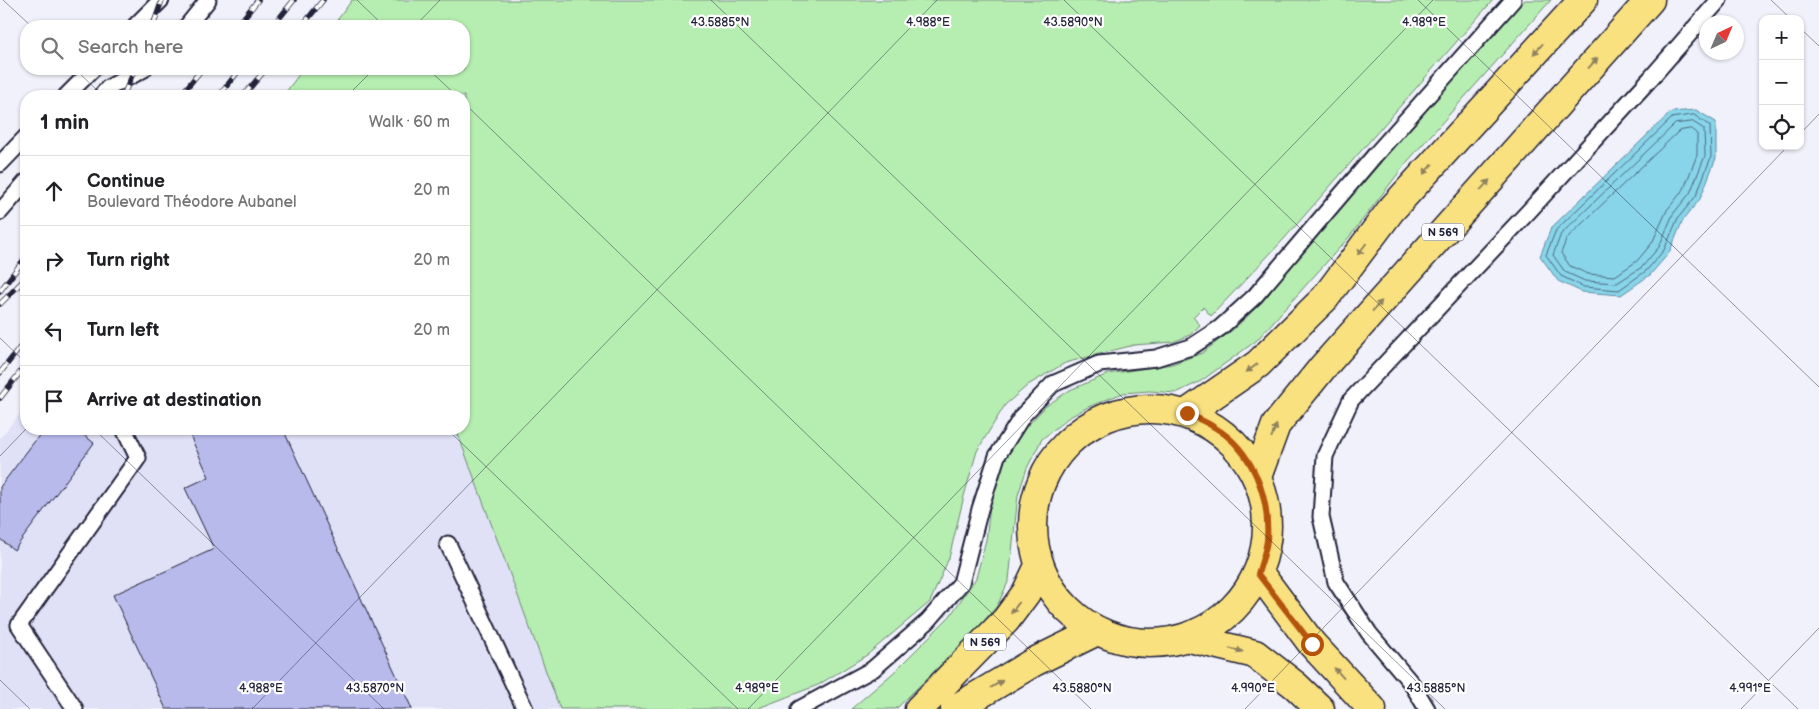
<!DOCTYPE html>
<html lang="en">
<head>
<meta charset="utf-8">
<style>
	:root { --surface:#fff; --page:#f6f6f6; --text:#202124; --muted:#757577; --line:#e0e0e0 }
	body { margin:0; font-family:"Balsamiq Sans",sans-serif; background:var(--page); color:var(--text) }
	.controls { position:absolute; right:15px; top:15px; display:grid; overflow:hidden; border-radius:10px; box-shadow:0 1px 4px #0004 }
	.controls button { width:45px; height:45px; display:grid; place-items:center; padding:0; border:0; border-bottom:1px solid var(--line); background:var(--surface); color:var(--text); font:25px sans-serif }
	.compass { position:absolute; left:1699px; top:15px; width:45px; height:45px; border-radius:50%; background:var(--surface); box-shadow:0 1px 4px #0004; rotate:44deg }
	.stop { position:absolute; width:15px; height:15px; margin:-11px; border:4px solid #b45309; border-radius:50%; background:#fff }
	.stop.end { background:#b45309; border-color:#fff; box-shadow:0 1px 5px #0008 }
	.list { margin:0; padding:0; list-style:none }
	h2 { display:flex; justify-content:space-between; align-items:center; height:65px; margin:0; padding:0 20px; font-size:21px }
	h2 small { font-size:16px; font-weight:400; color:var(--muted) }
	.list li { display:grid; grid-template-columns:32px 1fr auto; gap:15px; align-items:center; box-sizing:border-box; height:70px; padding:0 20px; border-top:1px solid var(--line) }
	.list b { display:block; font-size:19px; white-space:nowrap }
	.list p { margin:0; font-size:16px; white-space:nowrap; color:var(--muted) }
	.list em { font-size:16px; font-style:normal; color:var(--muted) }
	.icon { flex:none; width:28px; height:28px; fill:none; stroke:currentColor; stroke-width:2; stroke-linecap:round; stroke-linejoin:round }
	.map { position:relative; flex:none; width:1819px; height:709px; overflow:hidden }
	.search { position:absolute; background:var(--surface); box-shadow:0 1px 4px #0004; left:20px; top:20px; width:450px; height:55px; display:flex; align-items:center; gap:12px; box-sizing:border-box; padding:0 18px; border-radius:20px; color:var(--muted); font-size:19px }
	.panel { position:absolute; background:var(--surface); box-shadow:0 1px 4px #0004; left:20px; top:90px; width:450px; height:345px; border-radius:20px }
	.map>svg:first-child { display:block }
</style>
</head>
<body>
<div class="map">
<svg width="1819" height="709" viewBox="0 0 1819 709">
	<rect width="100%" height="100%" fill="#f1f1fb"/>
	<filter id="ink" filterUnits="userSpaceOnUse"><feTurbulence type="fractalNoise" baseFrequency=".02" numOctaves="2"/><feDisplacementMap in="SourceGraphic" scale="10" xChannelSelector="R" yChannelSelector="G"/><feConvolveMatrix kernelMatrix="1 2 1 2 8 2 1 2 1" color-interpolation-filters="sRGB"/></filter>
	<g filter="url(#ink)">
		<!-- built -->
		<path fill="#e0e0f6" d="M 26,406 L 26,429 L 464,429 L 695,709 L 0,709 L 0,438 Z"/>
		<!-- green -->
		<path fill="#b6edb0" stroke="#6c8876" d="M 352,0 L 1493,0 L 1284,239 L 1211,316 L 1203,307 L 1193,317 L 1200,325 L 1190,335 L 1173,342 L 1134,345 L 1065,363 L 1028,385 L 1005,405 L 977,451 L 964,496 L 949,558 L 930,602 L 867,655 L 818,685 L 756,709 L 560,709 L 456,429 L 464,429 L 464,96 L 283,96 L 303,69 L 464,69 L 464,26 L 333,26 Z
			M 1525,0 L 1551,0 L 1407,162 L 1350,236 L 1256,341 L 1201,381 L 1176,393 L 1149,391 L 1123,393 L 1088,407 L 1068,418 L 1042,439 L 1027,468 L 1018,495 L 1009,580 L 997,606 L 977,629 L 896,709 L 851,709 L 893,673 L 950,616 L 976,578 L 986,540 L 990,506 L 998,472 L 1016,438 L 1046,406 L 1070,390 L 1108,374 L 1172,364 L 1202,353 L 1235,328 L 1259,305 L 1388,152 Z"/>
		<!-- water -->
		<path fill="#88d4e8" stroke="#5f8da3" d="M 1696,110 L 1716,122 L 1716,158 L 1700,199 L 1683,220 L 1669,253 L 1650,275 L 1621,295 L 1582,292 L 1558,281 L 1540,256 L 1551,228 L 1671,112 Z"/>
		<g fill="none" stroke-linecap="round" stroke-linejoin="round">
			<!-- shore -->
			<path stroke="#4b6980" stroke-width="1" d="M 1694,115 L 1710,126 L 1711,157 L 1696,196 L 1678,218 L 1664,250 L 1646,271 L 1619,290 L 1584,287 L 1561,276 L 1546,255 L 1556,230 L 1672,118 Z
				M 1693,122 L 1704,129 L 1705,156 L 1690,193 L 1673,214 L 1659,247 L 1642,267 L 1617,283 L 1585,281 L 1565,272 L 1553,255 L 1561,234 L 1675,124 Z
				M 1691,129 L 1697,134 L 1697,155 L 1684,189 L 1667,210 L 1652,243 L 1637,261 L 1615,276 L 1588,274 L 1570,266 L 1561,253 L 1567,238 L 1679,131 Z"/>
		</g>
		<!-- building -->
		<path fill="#b8baec" stroke="#22223b" d="M 44,429 L 76,429 L 94,443 L 14,550 L 0,539 L 0,487 Z
			M 187,429 L 283,429 L 412,709 L 166,709 L 113,595 L 214,549 L 185,488 L 209,477 Z"/>
		<g fill="none" stroke-linecap="round" stroke-linejoin="round">
			<!-- lane casing -->
			<g stroke="#22223b" stroke-width="19">
				<path id="lane" d="M 135,26 L 161,0
					M 187,26 L 208,0
					M 66,96 L 93,69
					M 101,96 L 108,88 L 144,69
					M 0,164 L 26,137
					M 0,212 L 26,182
					M 448,544 L 525,709
					M 75,709 L 19,625 L 138,458 L 124,429
					M 799,709 L 873,669 L 928,621 L 961,583 L 980,509 L 997,456 L 1023,415 L 1053,384 L 1099,364 L 1156,358 L 1191,347 L 1220,328 L 1255,296 L 1375,155 L 1513,0
					M 1427,709 L 1412,684 L 1369,633 L 1336,582 L 1321,517 L 1325,456 L 1351,400 L 1529,211 L 1650,79 L 1719,0"/>
			</g>
			<!-- primary casing -->
			<g stroke="#22223b" stroke-width="31">
				<path id="primary" d="M1033 526a117 117 0 1 1 234 0a117 117 0 1 1-234 0Z
					M 1259,573 L 1312,644 L 1372,709
					M 1189,638 L 1255,654 L 1296,686 L 1320,709
					M 919,709 L 1006,620 L 1026,593 L 1039,566
					M 955,709 L 1034,662 L 1097,631"/>
			</g>
			<!-- highway casing -->
			<g stroke="#22223b" stroke-width="31">
				<path id="highway" d="M 1187,413 L 1258,364 L 1325,298 L 1391,210 L 1583,0
					M 1257,477 L 1276,425 L 1323,367 L 1650,0"/>
			</g>
			<!-- lane -->
			<use href="#lane" stroke="#fff" stroke-width="15"/>
			<!-- primary -->
			<use href="#primary" stroke="#fae180" stroke-width="28"/>
			<!-- highway -->
			<use href="#highway" stroke="#fae180" stroke-width="28"/>
			<!-- rail casing -->
			<g stroke="#22223b" stroke-width="5.5">
				<path id="rail" d="M 153,26 L 162,0
					M 237,26 L 258,0
					M 273,26 L 294,0
					M 302,26 L 323,0
					M 123,96 L 135,69
					M 180,96 L 202,69
					M 219,96 L 240,69
					M 243,96 L 266,69
					M 0,291 L 26,257
					M 0,304 L 26,278
					M 0,373 L 26,340
					M 0,398 L 26,365"/>
			</g>
			<!-- rail -->
			<use href="#rail" stroke="#fff" stroke-width="4" stroke-dasharray="11" stroke-linecap="butt"/>
		</g>
		<!-- one-way arrows -->
		<defs><path id="oneway-solid" d="M-6-.8H1V-3.2L6.5 0L1 3.2V.8H-6Z" transform="scale(1.25)"/></defs>
		<g fill="#8e825e">
			<use href="#oneway-solid" transform="translate(1538 49) rotate(132)"/>
			<use href="#oneway-solid" transform="translate(1593 63) rotate(-48)"/>
			<use href="#oneway-solid" transform="translate(1428 169) rotate(132)"/>
			<use href="#oneway-solid" transform="translate(1485 185) rotate(-48)"/>
			<use href="#oneway-solid" transform="translate(1362 249) rotate(127)"/>
			<use href="#oneway-solid" transform="translate(1377 306) rotate(-48)"/>
			<use href="#oneway-solid" transform="translate(1252 368) rotate(144)"/>
			<use href="#oneway-solid" transform="translate(1274 431) rotate(-68)"/>
			<use href="#oneway-solid" transform="translate(1015 608) rotate(126)"/>
			<use href="#oneway-solid" transform="translate(1236 650) rotate(14)"/>
			<use href="#oneway-solid" transform="translate(1339 673) rotate(-132)"/>
			<use href="#oneway-solid" transform="translate(997 684) rotate(-31)"/>
		</g>
	</g>
	<g fill="none" stroke-linecap="round" stroke-linejoin="round" filter="url(#ink)">
		<!-- route -->
		<path stroke="#b45309" stroke-width="6" d="M 1187,413 C 1196,418 1206,422 1214,427 C 1253,450 1270,497 1267,540 C 1266,551 1261,563 1258,574 L 1312,644"/>
	</g>
	<!-- ticks -->
	<path fill="none" stroke="#22223b" stroke-width="1" stroke-opacity="0.45" d="M 3,0 L 31,26M 357,0 L 384,26M 711,0 L 1445,709M 1064,0 L 1798,709M 1418,0 L 1819,387M 1771,0 L 1791,19M 415,26 L 440,0M 1800,28 L 1819,46M 75,69 L 103,96M 428,69 L 457,96M 347,96 L 374,69M 464,103 L 1091,709M 1800,134 L 1819,114M 0,338 L 26,363M 94,429 L 384,709M 447,429 L 738,709M 0,456 L 26,429M 0,680 L 30,709M 252,709 L 937,0M 748,709 L 1433,0M 1245,709 L 1788,146M 1741,709 L 1819,628"/>
	<g text-anchor="middle" stroke-width="4.5" stroke-linejoin="round" paint-order="stroke">
		<!-- shield labels -->
		<g fill="#fff" stroke="#646476" stroke-width="1">
			<rect x="1422" y="223.5" width="42" height="17" rx="4"/>
			<rect x="964" y="633.5" width="42" height="17" rx="4"/>
		</g>
		<g font-size="11" font-weight="bold" fill="#22223b">
			<text x="1443" y="236">N 569</text>
			<text x="985" y="646">N 569</text>
		</g>
	</g>
	<g font-size="12" text-anchor="middle" fill="#22223b" stroke="#fff" stroke-width="4.5" stroke-linejoin="round" paint-order="stroke">
		<text x="720" y="26">43.5885°N</text>
		<text x="1073" y="26">43.5890°N</text>
		<text x="928" y="26">4.988°E</text>
		<text x="1424" y="26">4.989°E</text>
		<text x="261" y="692">4.988°E</text>
		<text x="757" y="692">4.989°E</text>
		<text x="1253" y="692">4.990°E</text>
		<text x="1750" y="692">4.991°E</text>
		<text x="375" y="692">43.5870°N</text>
		<text x="1082" y="692">43.5880°N</text>
		<text x="1436" y="692">43.5885°N</text>
	</g>
</svg>
<div class="controls">
<button>+</button>
<button>−</button>
<button><svg class="icon" aria-label="locate" viewBox="0 0 24 24"><circle cx="12" cy="12" r="6"/><path d="M12 2v4M12 18v4M2 12h4M18 12h4"/></svg></button>
</div>
<svg class="compass" viewBox="-18 -18 36 36"><path d="M0-13l5 13h-10z" fill="#e53935"/><path d="M0 13l5-13h-10z" fill="#757577"/></svg>
<div class="stop" style="left:1312px;top:644px"></div>
<div class="stop end" style="left:1187px;top:413px"></div>
<div class="search"><svg class="icon" aria-label="search" viewBox="0 0 24 24"><circle cx="10" cy="10" r="6"/><path d="M15 15l6 6"/></svg>Search here</div>
<section class="panel">
<h2>1 min<small>Walk · 60 m</small></h2>
<ul class="list">
<li><svg class="icon" aria-label="ahead" viewBox="0 0 24 24"><path d="M12 20V5M6 11l6-6 6 6"/></svg><div><b>Continue</b><p>Boulevard Théodore Aubanel</p></div><em>20 m</em></li>
<li><svg class="icon" aria-label="right" viewBox="0 0 24 24"><path d="M7 20v-9h11M14 6l5 5-5 5"/></svg><div><b>Turn right</b></div><em>20 m</em></li>
<li><svg class="icon" aria-label="left" viewBox="0 0 24 24"><path d="M17 20v-9H6M10 6l-5 5 5 5"/></svg><div><b>Turn left</b></div><em>20 m</em></li>
<li><svg class="icon" aria-label="arrive" viewBox="0 0 24 24"><path d="M6 21V4h12l-3 4 3 4H6"/></svg><div><b>Arrive at destination</b></div></li>
</ul>
</section>
</div>
</body>
</html>
